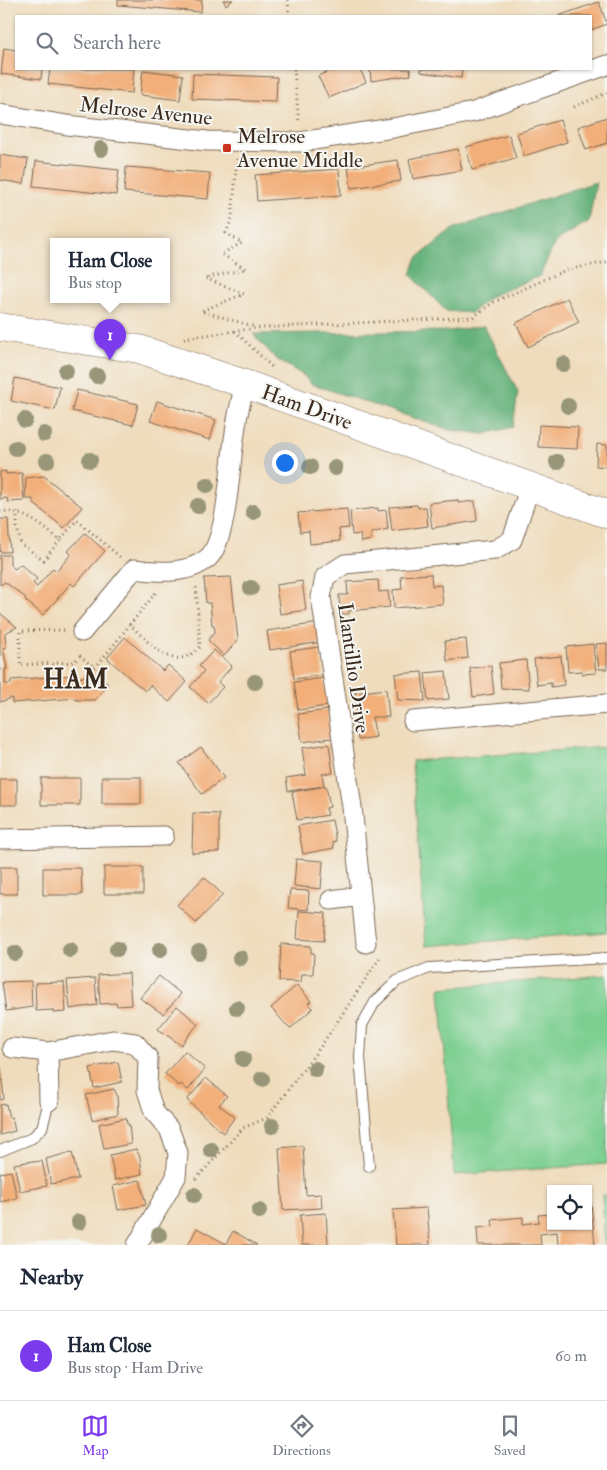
<!DOCTYPE html>
<html lang="en">
<head>
<meta charset="utf-8">
<style>
	:root { --surface:#fff; --page:#f2f2f3; --text:#1f2937; --muted:#747a83; --line:#e0e1e3; --accent:#7c3aed }
	body { margin:0; font-family:"IM FELL Double Pica",serif; background:var(--page); color:var(--text) }
	.controls { position:absolute; right:15px; bottom:15px; display:grid; overflow:hidden; border-radius:0px; box-shadow:0 1px 4px #0004 }
	.controls button { width:45px; height:45px; display:grid; place-items:center; padding:0; border:0; border-bottom:1px solid var(--line); background:var(--surface); color:var(--text); font:25px sans-serif }
	.you { position:absolute; left:284px; top:462px; width:18px; height:18px; margin:-12px; border:4px solid #fff; border-radius:50%; background:#1a73e8; box-shadow:0 0 0 8px #1a73e833 }
	.badge { display:grid; place-items:center; width:32px; height:32px; border-radius:50%; background:var(--accent); color:#fff; font-size:16px; font-weight:700 }
	.pin { position:absolute; translate:-50% -41px; filter:drop-shadow(0 1px 2px #0008) }
	.pin::after { content:''; position:absolute; top:26px; width:18px; height:15px; background:inherit; clip-path:polygon(0 0,100% 0,50% 100%) }
	.popup { position:absolute; left:50px; top:238px; width:120px; height:65px; box-sizing:border-box; display:grid; place-content:center; border-radius:0px; background:var(--surface); filter:drop-shadow(0 1px 4px #0005); font-size:16px; white-space:nowrap; color:var(--muted) }
	.popup b { font-size:19px; color:var(--text) }
	.popup::after { content:''; position:absolute; left:50%; top:100%; margin-left:-10px; border:10px solid transparent; border-top-color:var(--surface) }
	.list { margin:0; padding:0; list-style:none }
	h2 { display:flex; justify-content:space-between; align-items:center; height:65px; margin:0; padding:0 20px; font-size:21px }
	h2 small { font-size:16px; font-weight:400; color:var(--muted) }
	.list li { display:grid; grid-template-columns:32px 1fr auto; gap:15px; align-items:center; box-sizing:border-box; height:90px; padding:0 20px; border-top:1px solid var(--line) }
	.list b { display:block; font-size:19px; white-space:nowrap }
	.list p { margin:0; font-size:16px; white-space:nowrap; color:var(--muted) }
	.list em { font-size:16px; font-style:normal; color:var(--muted) }
	.icon { flex:none; width:28px; height:28px; fill:none; stroke:currentColor; stroke-width:2; stroke-linecap:round; stroke-linejoin:round }
	.map { position:relative; flex:none; width:607px; height:1245px; overflow:hidden }
	.search { position:absolute; background:var(--surface); box-shadow:0 1px 4px #0004; left:15px; right:15px; top:15px; height:55px; display:flex; align-items:center; gap:12px; box-sizing:border-box; padding:0 18px; border-radius:0px; color:var(--muted); font-size:19px }
	.sheet { height:155px; background:var(--surface) }
	nav { display:flex; justify-content:space-around; align-items:center; box-sizing:border-box; height:70px; border-top:1px solid var(--line); background:var(--surface); font-size:14px; color:var(--muted) }
	nav a { display:grid; justify-items:center; gap:2px }
	nav .on { color:var(--accent) }
	.map>svg:first-child { display:block }
</style>
</head>
<body>
<div class="map">
<svg width="607" height="1245" viewBox="0 0 607 1245">
	<rect width="100%" height="100%" fill="#f6f6f2"/>
	<filter id="ink" filterUnits="userSpaceOnUse"><feTurbulence type="fractalNoise" baseFrequency=".02" numOctaves="2"/><feDisplacementMap in="SourceGraphic" scale="10" xChannelSelector="R" yChannelSelector="G"/><feConvolveMatrix kernelMatrix="1 2 1 2 8 2 1 2 1" color-interpolation-filters="sRGB"/></filter>
	<filter id="wash" filterUnits="userSpaceOnUse"><feTurbulence type="fractalNoise" baseFrequency=".0096" numOctaves="4" result="noise"/><feDisplacementMap in="SourceGraphic" scale="20" xChannelSelector="R" yChannelSelector="G"/><feGaussianBlur stdDeviation="1.12" result="paint"/><feColorMatrix in="noise" values="0 0 0 0 0 0 0 0 0 0 0 0 0 0 0 0 0 1.4 0 .05"/><feComposite in="paint" operator="in"/></filter>
	<g filter="url(#wash)">
		<rect width="100%" height="100%" fill="#efdcbc"/>
		<!-- green -->
		<path fill="#7dcf91" stroke="#5c7c58" d="M 607,747 L 607,932 L 426,946 L 412,761 Z
			M 607,975 L 607,1164 L 454,1175 L 440,988 Z
			M 602,1195 L 607,1195 L 607,1245 L 605,1245 Z"/>
		<!-- forest -->
		<path fill="#66b27b" stroke="#506e4c" d="M 596,182 L 589,221 L 555,242 L 540,276 L 491,296 L 471,313 L 446,311 L 411,275 L 416,259 L 453,229 Z
			M 484,326 L 518,392 L 513,427 L 484,434 L 450,430 L 311,384 L 303,375 L 276,359 L 253,334 L 449,331 Z"/>
		<g id="blocks">
			<!-- building -->
			<path fill="#f2af79" d="M 118,0 L 202,0 L 201,12 L 118,5 Z
				M 223,0 L 233,0 L 226,5 Z
				M 599,2 L 607,24 L 591,30 L 591,16 L 558,16 Z
				M 4,48 L 16,50 L 16,69 L 42,69 L 41,79 L 1,74 Z
				M 50,69 L 134,69 L 132,93 L 48,84 Z
				M 333,69 L 360,69 L 366,82 L 329,98 L 318,76 Z
				M 370,69 L 410,69 L 411,75 L 371,81 Z
				M 421,69 L 462,69 L 461,78 L 421,72 Z
				M 143,70 L 183,75 L 180,100 L 140,95 Z
				M 193,74 L 277,77 L 276,102 L 192,99 Z
				M 607,117 L 607,143 L 586,150 L 578,127 Z
				M 560,120 L 567,142 L 524,156 L 517,133 Z
				M 509,135 L 516,158 L 472,170 L 466,147 Z
				M 458,149 L 462,170 L 413,179 L 409,159 Z
				M 0,155 L 28,159 L 24,184 L 0,180 Z
				M 398,160 L 401,181 L 351,188 L 348,167 Z
				M 36,161 L 119,170 L 116,195 L 33,186 Z
				M 126,167 L 210,173 L 208,199 L 124,192 Z
				M 339,169 L 341,195 L 257,201 L 255,175 Z
				M 567,298 L 579,322 L 528,347 L 516,323 Z
				M 15,378 L 60,387 L 55,410 L 11,401 Z
				M 77,390 L 138,404 L 133,425 L 72,411 Z
				M 157,401 L 216,420 L 210,440 L 150,421 Z
				M 539,425 L 578,427 L 577,449 L 538,447 Z
				M 597,444 L 607,445 L 607,467 L 596,466 Z
				M 6,471 L 6,474 L 22,473 L 24,501 L 8,502 L 7,498 L 0,499 L 0,472 Z
				M 44,476 L 82,507 L 64,528 L 33,503 L 33,499 L 25,499 L 26,478 Z
				M 458,500 L 458,503 L 475,501 L 477,521 L 432,528 L 429,503 Z
				M 417,505 L 418,508 L 426,507 L 428,526 L 392,531 L 389,507 Z
				M 378,508 L 378,511 L 386,510 L 388,529 L 371,533 L 371,540 L 361,542 L 360,534 L 352,535 L 350,511 Z
				M 347,509 L 349,528 L 339,529 L 340,541 L 310,544 L 309,531 L 300,532 L 298,513 Z
				M 0,519 L 8,519 L 10,552 L 0,552 Z
				M 85,533 L 105,551 L 74,586 L 71,583 L 43,615 L 25,600 L 26,598 L 5,582 L 0,585 L 0,555 L 10,555 L 10,565 L 15,569 L 20,564 L 37,579 L 33,583 L 37,587 L 53,568 L 57,571 L 71,554 L 68,551 Z
				M 431,574 L 432,586 L 441,585 L 443,604 L 394,608 L 393,590 L 402,589 L 401,576 Z
				M 231,577 L 238,640 L 224,656 L 208,640 L 215,632 L 214,625 L 212,625 L 210,603 L 206,603 L 204,578 Z
				M 378,580 L 379,592 L 388,591 L 390,607 L 349,611 L 349,614 L 340,614 L 339,595 L 348,595 L 347,582 Z
				M 302,581 L 306,610 L 280,614 L 276,585 Z
				M 0,613 L 17,627 L 5,633 L 6,648 L 3,648 L 7,669 L 5,669 L 5,684 L 11,684 L 11,680 L 75,675 L 76,678 L 83,677 L 90,669 L 108,684 L 95,700 L 76,700 L 76,698 L 12,703 L 12,698 L 0,702 Z
				M 319,623 L 322,642 L 270,650 L 267,631 Z
				M 125,637 L 163,671 L 168,665 L 187,682 L 169,702 L 150,685 L 145,691 L 107,658 Z
				M 466,639 L 468,658 L 447,661 L 445,641 Z
				M 607,643 L 607,669 L 599,669 L 596,644 Z
				M 593,644 L 596,673 L 582,674 L 582,671 L 568,672 L 566,647 Z
				M 319,647 L 323,675 L 294,679 L 290,651 Z
				M 214,650 L 232,666 L 218,682 L 223,687 L 208,703 L 190,687 L 204,671 L 199,666 Z
				M 561,656 L 564,685 L 551,687 L 551,683 L 537,685 L 534,659 Z
				M 526,660 L 529,689 L 501,688 L 499,663 Z
				M 491,666 L 494,694 L 473,697 L 470,668 Z
				M 446,671 L 449,699 L 428,701 L 425,673 Z
				M 422,672 L 425,701 L 398,700 L 395,674 Z
				M 324,678 L 328,706 L 298,710 L 294,682 Z
				M 386,689 L 389,717 L 372,717 L 376,737 L 358,740 L 356,722 L 358,722 L 354,693 Z
				M 328,710 L 332,738 L 302,742 L 298,714 Z
				M 329,744 L 333,773 L 322,774 L 324,786 L 288,791 L 286,778 L 306,775 L 302,748 Z
				M 201,747 L 224,778 L 202,794 L 179,763 Z
				M 102,777 L 141,777 L 141,804 L 102,804 Z
				M 41,778 L 80,778 L 80,805 L 41,805 Z
				M 0,779 L 17,779 L 17,805 L 0,805 Z
				M 326,786 L 330,807 L 326,808 L 328,815 L 297,820 L 292,792 Z
				M 193,813 L 219,814 L 219,852 L 192,853 Z
				M 332,820 L 336,841 L 333,842 L 334,848 L 303,854 L 298,826 Z
				M 296,859 L 323,861 L 321,889 L 294,886 Z
				M 0,867 L 17,867 L 17,894 L 0,894 Z
				M 104,867 L 143,867 L 143,894 L 104,894 Z
				M 43,868 L 81,868 L 82,895 L 43,895 Z
				M 204,877 L 223,895 L 196,923 L 177,905 Z
				M 290,890 L 309,891 L 308,910 L 288,908 Z
				M 299,911 L 326,913 L 324,941 L 297,939 Z
				M 281,944 L 311,946 L 311,953 L 314,953 L 313,974 L 302,974 L 301,982 L 279,981 Z
				M 129,973 L 131,1005 L 117,1006 L 116,1003 L 100,1004 L 98,975 Z
				M 159,976 L 181,994 L 163,1014 L 140,998 Z
				M 95,978 L 97,1005 L 70,1009 L 67,980 Z
				M 31,981 L 32,1007 L 6,1011 L 2,982 Z
				M 64,982 L 66,1012 L 53,1013 L 53,1010 L 36,1011 L 35,983 Z
				M 297,985 L 311,1001 L 308,1003 L 313,1008 L 290,1029 L 271,1008 Z
				M 177,1006 L 198,1024 L 181,1045 L 158,1029 Z
				M 185,1051 L 205,1069 L 188,1090 L 181,1084 L 179,1086 L 165,1074 Z
				M 118,1062 L 122,1082 L 94,1088 L 90,1068 Z
				M 1,1067 L 4,1099 L 0,1100 L 0,1067 Z
				M 206,1078 L 227,1096 L 219,1105 L 235,1117 L 223,1133 L 187,1100 Z
				M 114,1089 L 117,1095 L 118,1114 L 92,1120 L 86,1095 Z
				M 6,1104 L 9,1118 L 12,1117 L 15,1131 L 0,1135 L 0,1105 Z
				M 126,1118 L 127,1124 L 129,1124 L 131,1144 L 104,1149 L 99,1124 Z
				M 303,1146 L 306,1195 L 321,1194 L 322,1208 L 283,1210 L 279,1148 Z
				M 136,1149 L 140,1157 L 142,1174 L 115,1180 L 110,1155 Z
				M 72,1152 L 78,1179 L 51,1184 L 46,1159 Z
				M 33,1161 L 33,1162 L 42,1161 L 47,1186 L 20,1191 L 14,1164 Z
				M 11,1171 L 17,1198 L 0,1202 L 0,1173 Z
				M 140,1180 L 146,1205 L 118,1210 L 113,1186 Z
				M 591,1203 L 595,1245 L 558,1245 L 557,1232 L 540,1234 L 541,1245 L 478,1245 L 477,1228 L 493,1226 L 492,1220 L 523,1217 L 523,1224 L 539,1222 L 538,1215 L 551,1214 L 551,1226 L 588,1226 L 588,1204 Z
				M 427,1208 L 430,1245 L 396,1245 L 393,1210 Z
				M 326,1213 L 328,1245 L 302,1245 L 300,1215 Z
				M 197,1228 L 226,1244 L 233,1231 L 257,1245 L 188,1245 Z"/>
		</g>
	</g>
	<g filter="url(#ink)">
		<use href="#blocks" fill-opacity="0" stroke="#7a6855" stroke-width="1"/>
		<g fill="none" stroke-linecap="round" stroke-linejoin="round">
			<!-- lane casing -->
			<g stroke="#7a6855" stroke-width="12">
				<path id="lane" d="M 0,1151 L 32,1138 L 42,1128 L 49,1101
					M 369,1166 L 360,1057 L 362,1025 L 375,1002 L 397,981 L 429,968 L 607,958"/>
			</g>
			<!-- street casing -->
			<g stroke="#7a6855" stroke-width="21">
				<path id="street" d="M 0,114 L 67,125 L 207,141 L 300,142 L 393,128 L 474,112 L 607,65
					M 82,632 L 134,569 C 158,572 188,575 208,558 C 228,540 230,460 235,433 C 237,416 241,400 245,384
					M 413,721 L 607,704
					M 0,839 L 164,836
					M 331,900 L 361,896
					M 366,943 L 352,807 L 321,597 L 325,577 L 345,564 L 495,550 L 512,540 L 530,487
					M 12,1048 L 48,1052
					M 49,1101 L 48,1052 L 113,1040 L 135,1043 L 148,1058 L 147,1090 L 154,1112 L 169,1129 L 178,1153 L 176,1177 L 137,1245"/>
			</g>
			<!-- secondary casing -->
			<g stroke="#7a6855" stroke-width="29">
				<path id="secondary" d="M 0,327 L 139,349 L 245,384 L 607,514"/>
			</g>
			<!-- path -->
			<path stroke="#7a6855" stroke-width="3" stroke-dasharray="1 4" stroke-linecap="butt" d="M 288,0 L 289,16
				M 294,69 L 299,123
				M 574,107 L 607,93
				M 237,159 L 232,218 L 226,233 L 242,243 L 221,254 L 246,269 L 205,278 L 244,294 L 201,311 L 256,327
				M 235,331 L 272,367
				M 184,338 L 257,328 L 473,317 L 494,302 L 566,270 L 607,262
				M 0,511 C 28,512 39,524 60,540 L 77,520 L 120,557
				M 17,512 L 17,528 L 21,544 L 44,560 L 60,540
				M 129,624 C 152,644 172,675 200,647 L 196,585
				M 64,630 L 20,631 L 20,665 L 74,662 L 80,656 L 95,668 L 157,591
				M 196,1179 L 243,1128 L 267,1118 L 321,1046 L 381,956"/>
			<!-- lane -->
			<use href="#lane" stroke="#fff" stroke-width="10"/>
			<!-- street -->
			<use href="#street" stroke="#fff" stroke-width="19"/>
			<!-- secondary -->
			<use href="#secondary" stroke="#fff" stroke-width="28"/>
		</g>
		<!-- trees -->
		<g fill="#979678">
			<circle cx="101" cy="149" r="8"/>
			<circle cx="563" cy="364" r="8"/>
			<circle cx="66" cy="371" r="8"/>
			<circle cx="97" cy="376" r="8"/>
			<circle cx="568" cy="406" r="8"/>
			<circle cx="25" cy="420" r="8"/>
			<circle cx="44" cy="434" r="8"/>
			<circle cx="16" cy="448" r="8"/>
			<circle cx="90" cy="460" r="8"/>
			<circle cx="47" cy="461" r="8"/>
			<circle cx="557" cy="462" r="8"/>
			<circle cx="310" cy="467" r="8"/>
			<circle cx="335" cy="468" r="8"/>
			<circle cx="207" cy="485" r="8"/>
			<circle cx="198" cy="506" r="8"/>
			<circle cx="253" cy="512" r="8"/>
			<circle cx="251" cy="588" r="8"/>
			<circle cx="255" cy="682" r="8"/>
			<circle cx="117" cy="949" r="8"/>
			<circle cx="70" cy="950" r="8"/>
			<circle cx="160" cy="950" r="8"/>
			<circle cx="199" cy="952" r="8"/>
			<circle cx="15" cy="953" r="8"/>
			<circle cx="240" cy="958" r="8"/>
			<circle cx="237" cy="1008" r="8"/>
			<circle cx="243" cy="1059" r="8"/>
			<circle cx="315" cy="1069" r="8"/>
			<circle cx="262" cy="1079" r="8"/>
			<circle cx="272" cy="1126" r="8"/>
			<circle cx="211" cy="1150" r="8"/>
			<circle cx="194" cy="1195" r="8"/>
			<circle cx="259" cy="1211" r="8"/>
			<circle cx="79" cy="1222" r="8"/>
			<circle cx="159" cy="1235" r="8"/>
		</g>
	</g>
	<!-- markers -->
	<rect fill="#c8321e" stroke="#f6f6f2" stroke-width="2" x="222" y="143" width="10" height="10" rx="2.5"/>
	<g text-anchor="middle" stroke-width="4" stroke-linejoin="round" paint-order="stroke">
		<!-- street labels -->
		<g font-size="21" fill="#3b2a1e" stroke="#f6f6f2">
			<text transform="translate(146 111) rotate(6)" y="7">Melrose Avenue</text>
			<text transform="translate(307 407) rotate(20)" y="7">Ham Drive</text>
			<text transform="translate(354 668) rotate(82)" y="7">Llantillio Drive</text>
		</g>
		<!-- poi labels -->
		<g font-size="21" fill="#3b2a1e" stroke="#f6f6f2" text-anchor="start">
			<text x="237" y="143">Melrose<tspan x="237" dy="24">Avenue Middle</tspan></text>
		</g>
		<!-- district labels -->
		<g font-size="26" font-weight="bold" letter-spacing="1" fill="#3b2a1e" stroke="#f6f6f2">
			<text x="76" y="688">HAM</text>
		</g>
	</g>
</svg>
<div class="controls">
<button><svg class="icon" aria-label="locate" viewBox="0 0 24 24"><circle cx="12" cy="12" r="6"/><path d="M12 2v4M12 18v4M2 12h4M18 12h4"/></svg></button>
</div>
<div class="you"></div>
<div class="pin badge" style="left:110px;top:360px">1</div>
<div class="popup"><b>Ham Close</b>Bus stop</div>
<div class="search"><svg class="icon" aria-label="search" viewBox="0 0 24 24"><circle cx="10" cy="10" r="6"/><path d="M15 15l6 6"/></svg>Search here</div>
</div>
<section class="sheet">
<h2>Nearby<small></small></h2>
<ul class="list">
<li><span class="badge">1</span><div><b>Ham Close</b><p>Bus stop · Ham Drive</p></div><em>60 m</em></li>
</ul>
</section>
<nav>
<a class="on"><svg class="icon" aria-label="map" viewBox="0 0 24 24"><path d="M3 6l6-2 6 2 6-2v14l-6 2-6-2-6 2zM9 4v14M15 6v14"/></svg>Map</a>
<a><svg class="icon" aria-label="directions" viewBox="0 0 24 24"><path d="M12 3l9 9-9 9-9-9zM9 14v-3h6M13 9l2 2-2 2"/></svg>Directions</a>
<a><svg class="icon" aria-label="saved" viewBox="0 0 24 24"><path d="M7 4h10v16l-5-4-5 4z"/></svg>Saved</a>
</nav>
</body>
</html>
